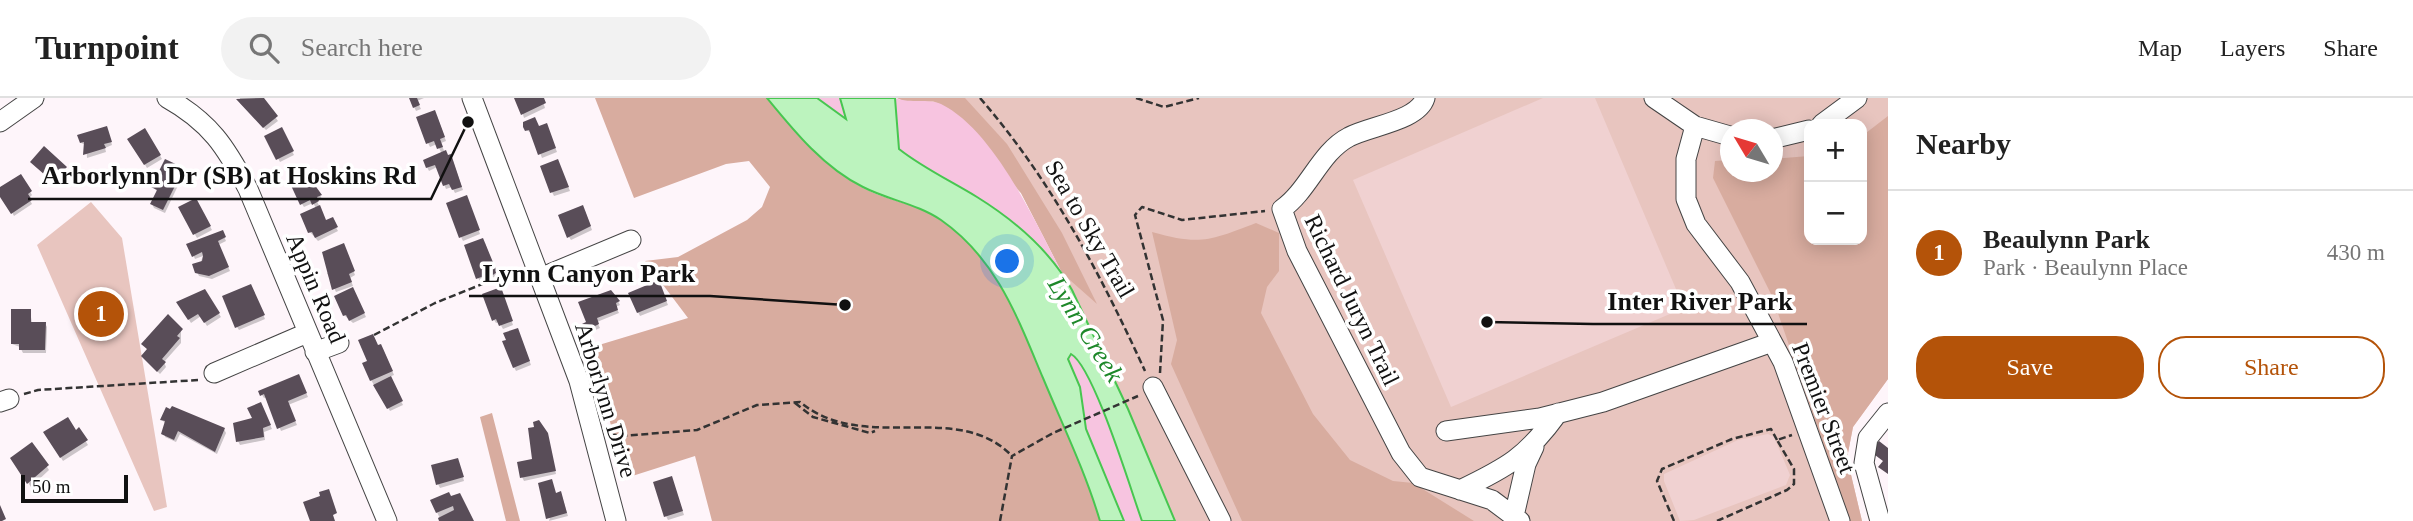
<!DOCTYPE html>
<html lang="en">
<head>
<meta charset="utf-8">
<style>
	:root { --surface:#fff; --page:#f2f2f2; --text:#222; --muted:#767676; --line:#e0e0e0; --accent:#b45309 }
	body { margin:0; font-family:"Times New Roman",serif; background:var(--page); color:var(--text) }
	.controls { position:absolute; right:21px; top:21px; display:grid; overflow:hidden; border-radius:14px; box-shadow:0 4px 18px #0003 }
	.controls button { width:63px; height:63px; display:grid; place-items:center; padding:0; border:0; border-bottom:2px solid var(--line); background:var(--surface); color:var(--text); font:35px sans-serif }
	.compass { position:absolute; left:1720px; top:21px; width:63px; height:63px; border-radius:50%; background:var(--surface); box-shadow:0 4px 18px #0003; rotate:308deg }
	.scale { position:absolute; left:21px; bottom:18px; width:107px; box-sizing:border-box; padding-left:7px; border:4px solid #111; border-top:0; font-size:19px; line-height:24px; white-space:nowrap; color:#111; -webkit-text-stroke:5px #fff; paint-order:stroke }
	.you { position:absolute; left:1008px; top:164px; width:24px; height:24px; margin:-18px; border:5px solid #fff; border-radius:50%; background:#1a73e8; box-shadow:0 0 0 10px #1a73e833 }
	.badge { display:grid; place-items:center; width:46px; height:46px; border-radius:50%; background:var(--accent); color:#fff; font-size:23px; font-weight:700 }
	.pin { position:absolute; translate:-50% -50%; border:4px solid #fff; box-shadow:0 2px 7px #0006 }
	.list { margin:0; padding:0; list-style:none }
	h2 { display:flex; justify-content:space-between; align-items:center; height:91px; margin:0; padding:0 28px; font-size:30px }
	h2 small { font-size:23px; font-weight:400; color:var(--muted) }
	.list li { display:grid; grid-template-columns:46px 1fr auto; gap:21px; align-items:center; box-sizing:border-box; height:126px; padding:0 28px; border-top:2px solid var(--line) }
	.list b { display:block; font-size:26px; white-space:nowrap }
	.list p { margin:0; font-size:23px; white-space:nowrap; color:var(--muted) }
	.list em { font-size:23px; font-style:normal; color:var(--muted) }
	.actions { display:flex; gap:14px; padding:21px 28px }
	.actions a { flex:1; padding:16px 0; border:2px solid var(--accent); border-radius:28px; text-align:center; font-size:24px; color:var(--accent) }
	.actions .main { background:var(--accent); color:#fff }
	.icon { flex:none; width:38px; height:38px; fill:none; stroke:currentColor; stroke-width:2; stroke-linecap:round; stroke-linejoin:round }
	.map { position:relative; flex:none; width:1888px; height:423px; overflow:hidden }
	header { display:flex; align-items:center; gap:42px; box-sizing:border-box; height:98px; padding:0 35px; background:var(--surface); border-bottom:2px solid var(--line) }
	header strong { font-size:33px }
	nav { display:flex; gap:38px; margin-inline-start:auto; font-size:24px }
	.search { width:490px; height:63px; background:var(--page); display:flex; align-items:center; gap:18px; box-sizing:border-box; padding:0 24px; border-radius:38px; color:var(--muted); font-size:26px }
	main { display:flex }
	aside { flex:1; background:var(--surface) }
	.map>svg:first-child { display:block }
</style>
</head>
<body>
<header>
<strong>Turnpoint</strong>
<div class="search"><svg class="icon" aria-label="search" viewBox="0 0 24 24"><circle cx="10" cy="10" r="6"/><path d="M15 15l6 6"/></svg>Search here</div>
<nav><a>Map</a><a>Layers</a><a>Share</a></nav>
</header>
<main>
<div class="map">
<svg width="1888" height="423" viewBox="0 0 1888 423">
	<rect width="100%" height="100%" fill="#fef5fa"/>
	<!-- green -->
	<path fill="#e8c5bf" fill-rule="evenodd" d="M 897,0 L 1888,0 L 1888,281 L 1853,329 L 1847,360 L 1862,423 L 1175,423 L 1128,311 L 1072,192 L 1021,95 L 925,3 L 908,5 ZM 1809,26 L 1862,26 L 1862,142 L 1809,142 ZM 1730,32 L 1772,32 L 1772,74 L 1730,74 Z
		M 91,104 L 122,140 L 167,409 L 154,413 L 37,147 Z"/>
	<!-- forest -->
	<path fill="#d8ac9f" d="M 595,0 L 767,0 C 794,33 826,68 863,90 C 888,103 918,106 941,122 C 997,162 1018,221 1043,281 C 1063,328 1085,373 1100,423 L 712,423 L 695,358 L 626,380 L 589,250 L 688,220 L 645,163 L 678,159 L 747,122 L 762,109 L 770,89 L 749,63 L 726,66 L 634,100 Z
		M 897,0 L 965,0 L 1007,46 L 1062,135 L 1097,206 L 1062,175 L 1021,95 L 966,25 L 949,11 L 933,3 L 908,5 Z
		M 1888,18 L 1888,281 L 1853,329 L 1847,360 L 1862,423 L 1850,423 L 1772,198 L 1713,80 L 1715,63 L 1730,62 L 1730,74 L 1772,74 L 1773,61 L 1809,58 L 1809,142 L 1862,142 L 1862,38 Z
		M 1256,125 L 1279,135 L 1279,173 L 1267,189 L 1261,215 L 1313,316 L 1350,362 L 1393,383 L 1413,385 L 1474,423 L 1242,423 L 1171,266 L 1177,242 L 1152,134 C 1201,148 1211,142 1256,125 Z
		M 492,315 L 520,423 L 506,423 L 480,319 Z"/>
	<!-- sand -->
	<path fill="#f7c4e0" d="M 817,0 L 840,0 L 847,21 Z
		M 895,0 C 912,6 927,0 941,6 C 994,32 1036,125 1062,175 C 1037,147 1009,120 977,99 C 951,82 923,71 899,51 Z
		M 1071,256 C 1094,268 1132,393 1142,423 L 1124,423 L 1086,331 L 1080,289 L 1068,260 Z"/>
	<!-- pitch -->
	<path fill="#f0d1d1" d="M 1543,0 L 1595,0 L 1684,210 L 1451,309 L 1353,82 Z
		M 1768,336 L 1774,339 L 1790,377 L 1786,387 L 1694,422 L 1680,423 L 1664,383 L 1664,376 L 1738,342 Z"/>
	<!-- water -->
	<path fill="#bcf3be" stroke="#47c650" stroke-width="2" d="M 767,0 L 817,0 L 846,21 L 840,0 L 895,0 L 899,51 C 923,70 951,83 977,99 C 1014,122 1051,154 1072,192 L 1128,311 L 1175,423 L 1142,423 C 1131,393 1094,269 1071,256 L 1068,261 L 1080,289 L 1086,331 L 1124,423 L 1100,423 C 1085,373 1063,328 1043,280 C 1018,221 997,161 941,122 C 918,106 888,102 863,89 C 824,70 794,33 767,0 Z"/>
	<!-- shadow -->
	<path fill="#0003" d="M 240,0 L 262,0 L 278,23 L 266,32 L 240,5 Z
		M 410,0 L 424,0 L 417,3 L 421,11 L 416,13 Z
		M 518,0 L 542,0 L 545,10 L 524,20 Z
		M 437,18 L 446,43 L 441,45 L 445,55 L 452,61 L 463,92 L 455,95 L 452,89 L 446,91 L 437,69 L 429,73 L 427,69 L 442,56 L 437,46 L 430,49 L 428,45 Z
		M 539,30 L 548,31 L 557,54 L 542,60 L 532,35 L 526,32 Z
		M 281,31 L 294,57 L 280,64 L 266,38 Z
		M 145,32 L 162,61 L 147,70 L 130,41 Z
		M 108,33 L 112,47 L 105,50 L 106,54 L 87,60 L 86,47 L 81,45 Z
		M 559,66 L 570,93 L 554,98 L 552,94 Z
		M 35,67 L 65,70 L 68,74 L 56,86 Z
		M 182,72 L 184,75 L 165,115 L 154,110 L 152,106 L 158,94 L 153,89 Z
		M 21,78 L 32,97 L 29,100 L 32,106 L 14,118 L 0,92 Z
		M 315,88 L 322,101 L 317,103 L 326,124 L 332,122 L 338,133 L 318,143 L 310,134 L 316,110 L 313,105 L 304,109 L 302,106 Z
		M 196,102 L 212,132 L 197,140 L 180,110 Z
		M 468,103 L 480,136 L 463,143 L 461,139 Z
		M 585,113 L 592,132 L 571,142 L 569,139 Z
		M 222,134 L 226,143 L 218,147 L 230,173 L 212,181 L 199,178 L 197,174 L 203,158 L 195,161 L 189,147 Z
		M 485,145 L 497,178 L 489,184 L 487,181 L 480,183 L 478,180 Z
		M 345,151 L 355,177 L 350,180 L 353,188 L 336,194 L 327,175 L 332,173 Z
		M 660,188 L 668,207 L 640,218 L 638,214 Z
		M 253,192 L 265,221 L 239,232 L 237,229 Z
		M 353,192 L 366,219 L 353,225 L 344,217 Z
		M 204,193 L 221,219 L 207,228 L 201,218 L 191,225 L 179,205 Z
		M 502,195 L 513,227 L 503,231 L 499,224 L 496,225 L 494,222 Z
		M 615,197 L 620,207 L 616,209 L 619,215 L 597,224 L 600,230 L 589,235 L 584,227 Z
		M 30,213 L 32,225 L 45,225 L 47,229 L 46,255 L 23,255 L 20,249 L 12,246 Z
		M 181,232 L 181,245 L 164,264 L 166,269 L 160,276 L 143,259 L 148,252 L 143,246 Z
		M 519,235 L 531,267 L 516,273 L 514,269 Z
		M 378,249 L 383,251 L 394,277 L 389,279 L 403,307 L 390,313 L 371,282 L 369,263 Z
		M 300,281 L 308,299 L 288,307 L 297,327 L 281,333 L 267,299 L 264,300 L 260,294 Z
		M 262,310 L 272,331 L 264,334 L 265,342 L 240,347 L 238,343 Z
		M 162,322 L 224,331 L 226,335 L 217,356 L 180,336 L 176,344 L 165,339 L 166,326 Z
		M 79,332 L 88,347 L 63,363 L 46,335 Z
		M 545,332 L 556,376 L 524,383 L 522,379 L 534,362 Z
		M 32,346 L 49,372 L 31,389 L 12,361 Z
		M 459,365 L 464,383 L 440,390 L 438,386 Z
		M 673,384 L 684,417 L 668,422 L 666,418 Z
		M 561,395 L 568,418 L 549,423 L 556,397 Z
		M 449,396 L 472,423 L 441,423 L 437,414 Z"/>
	<!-- building -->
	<path fill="#594d58" d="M 264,0 L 278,18 L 263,30 L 236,1 Z
		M 409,0 L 417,0 L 420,7 L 413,10 Z
		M 514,0 L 544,0 L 546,5 L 521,17 Z
		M 435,12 L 445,39 L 440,41 L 443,49 L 437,51 L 434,43 L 426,46 L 416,19 Z
		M 535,19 L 539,28 L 547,25 L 556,50 L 538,57 L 529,32 L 525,33 L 523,29 L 523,24 Z
		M 107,28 L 112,44 L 104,46 L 106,50 L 83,57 L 84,44 L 80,45 L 77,37 Z
		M 282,29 L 294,53 L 276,62 L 264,38 Z
		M 145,30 L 161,57 L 144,67 L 127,41 Z
		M 44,48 L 67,69 L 53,84 L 30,64 Z
		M 446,52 L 448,57 L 451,56 L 462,89 L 452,92 L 449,86 L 443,88 L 435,67 L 426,70 L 423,62 Z
		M 165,61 L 184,70 L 163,112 L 150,106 L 157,92 L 151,89 Z
		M 558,61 L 569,89 L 550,95 L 540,68 Z
		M 301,68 L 322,97 L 317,99 L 319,103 L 312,107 L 310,102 L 300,107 L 288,81 L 286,75 Z
		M 21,76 L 32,93 L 28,96 L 32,102 L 11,116 L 0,99 L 0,89 Z
		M 467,97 L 480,132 L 459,140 L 446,105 Z
		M 196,100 L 211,128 L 193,137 L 178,109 Z
		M 320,107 L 326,122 L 333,119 L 338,129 L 315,140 L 312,134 L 308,135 L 300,116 Z
		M 583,107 L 591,128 L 567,140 L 558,117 Z
		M 223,132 L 226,139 L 218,143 L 229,169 L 209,178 L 195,175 L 192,166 L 202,163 L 203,158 L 202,154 L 192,159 L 186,146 Z
		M 483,140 L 497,174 L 486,182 L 484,178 L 476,181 L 464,147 Z
		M 344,145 L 355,173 L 349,176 L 352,184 L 332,192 L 322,154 Z
		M 659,182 L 667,203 L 637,215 L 628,195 Z
		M 251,186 L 265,217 L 235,230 L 222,198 Z
		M 353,189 L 365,215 L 349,223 L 346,217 L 343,218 L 334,198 Z
		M 501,189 L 513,223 L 499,228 L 496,221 L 492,223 L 482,196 Z
		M 205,191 L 220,215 L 204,225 L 198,216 L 188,222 L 176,204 Z
		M 611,192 L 620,203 L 616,205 L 618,212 L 597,220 L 599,226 L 585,233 L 582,226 L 586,224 L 578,204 Z
		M 11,211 L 31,211 L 31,224 L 46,224 L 45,252 L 19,252 L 19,246 L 11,246 Z
		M 168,216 L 183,231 L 177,238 L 180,240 L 162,261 L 166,264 L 157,274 L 141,258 L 147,251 L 141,246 Z
		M 518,230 L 530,263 L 513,270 L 502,243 L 506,242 L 503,235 Z
		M 373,236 L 378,247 L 381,246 L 393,273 L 370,283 L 362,265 L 367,263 L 358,242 Z
		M 299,276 L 307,295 L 288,303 L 296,323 L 277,331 L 264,296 L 260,298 L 258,293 Z
		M 391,278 L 403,303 L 387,311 L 373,287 Z
		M 261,304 L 271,327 L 263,330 L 264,339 L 236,344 L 233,325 L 252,320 L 247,310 Z
		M 172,308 L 225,330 L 215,354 L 178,333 L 174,342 L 161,336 L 165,323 L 160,322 L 166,309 L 170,311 Z
		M 68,319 L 76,332 L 79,329 L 88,342 L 60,360 L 43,334 Z
		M 539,322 L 548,335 L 556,373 L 520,380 L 517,364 L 532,361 L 528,330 L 534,329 L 533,324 Z
		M 1879,343 L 1888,350 L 1888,376 L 1878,369 L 1883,363 L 1871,354 Z
		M 32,344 L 49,367 L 27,386 L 10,360 Z
		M 458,360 L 464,379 L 436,387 L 431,367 Z
		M 672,378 L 683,413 L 664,419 L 653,384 Z
		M 552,381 L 556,395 L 561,393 L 567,415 L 546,421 L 538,385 Z
		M 329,391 L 337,415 L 333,417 L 335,423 L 310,423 L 303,404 L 320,398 L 319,394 Z
		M 449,394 L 451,398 L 460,395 L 474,423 L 439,423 L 438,420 L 454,412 L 453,408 L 436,415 L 430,402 Z
		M 0,407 L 6,421 L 2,423 L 0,423 Z"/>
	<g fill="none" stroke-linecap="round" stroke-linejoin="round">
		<!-- minor casing -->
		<g stroke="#444" stroke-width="21">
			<path id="minor" d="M 167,0 C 210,24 226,49 248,91 L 387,423
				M 472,0 L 579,283 L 616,423
				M 1425,0 C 1418,23 1369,28 1349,39 C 1320,54 1309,92 1282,111 L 1297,153 L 1401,355 L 1420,379 L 1492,402 L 1520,423
				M 1654,0 L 1695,28 L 1730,38
				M 0,24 L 34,0
				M 1822,26 L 1857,0
				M 1695,28 L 1686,61 L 1686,101 L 1696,126 L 1740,184 L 1783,264 L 1840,423
				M 1772,41 L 1809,32
				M 540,180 L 631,142
				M 315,254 L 339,245
				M 214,275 L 307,235
				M 1153,289 L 1221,423
				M 0,304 L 9,301
				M 1446,333 L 1540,320 L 1603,304 L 1772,244
				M 1460,392 C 1508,369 1526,359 1558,315
				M 1514,418 L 1526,366 L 1534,349
				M 1880,423 L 1864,365 L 1868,340 L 1888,315"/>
		</g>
		<!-- path -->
		<path stroke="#333" stroke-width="2.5" stroke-dasharray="7 3.5" stroke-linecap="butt" d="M 980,0 C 1051,82 1100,175 1145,273
			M 1136,0 L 1164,9 L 1199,0
			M 374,237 L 435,205 L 520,171
			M 1160,275 L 1163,222 L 1135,117 L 1142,109 L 1182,122 L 1265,113
			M 24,296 L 38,292 L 198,282
			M 795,305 L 813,319 L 870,335 L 875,333
			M 610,336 L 622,338 L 697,332 L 757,307 L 800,304 C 864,357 957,301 1012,358
			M 1000,423 L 1012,358 L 1053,335 L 1138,298
			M 1674,423 L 1657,383 L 1662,371 L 1732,341 L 1771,331 L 1777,342
			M 1717,423 L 1787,392 L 1794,386 L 1794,371 L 1777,342 L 1792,337"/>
		<!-- minor -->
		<use href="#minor" stroke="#fff" stroke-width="19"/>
	</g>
	<g text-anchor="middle" stroke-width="7" stroke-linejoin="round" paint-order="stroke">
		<!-- street labels -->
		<g font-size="24" fill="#111" stroke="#fff">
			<text transform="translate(1090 131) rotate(60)" y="8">Sea to Sky Trail</text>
			<text transform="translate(316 190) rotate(67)" y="8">Appin Road</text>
			<text transform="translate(1352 202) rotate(64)" y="8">Richard Juryn Trail</text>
			<text transform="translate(606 302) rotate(73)" y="8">Arborlynn Drive</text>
			<text transform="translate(1824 310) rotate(69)" y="8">Premier Street</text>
		</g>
		<!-- water labels -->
		<g font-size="26" font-style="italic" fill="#1d8829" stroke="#fff">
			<text transform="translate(1086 231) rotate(58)" y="9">Lynn Creek</text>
		</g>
	</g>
	<!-- callouts -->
	<path fill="none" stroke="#111" stroke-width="2.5" d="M468 24L431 101H28M845 207L710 198H469M1487 224L1593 226H1807"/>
	<g fill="#111" stroke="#fff" stroke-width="2.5">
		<circle cx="468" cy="24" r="7"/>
		<circle cx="845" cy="207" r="7"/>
		<circle cx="1487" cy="224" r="7"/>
	</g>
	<g font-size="26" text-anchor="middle" font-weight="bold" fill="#111" stroke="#fff" stroke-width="7" stroke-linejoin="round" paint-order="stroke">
		<text x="229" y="86">Arborlynn Dr (SB) at Hoskins Rd</text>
		<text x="589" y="184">Lynn Canyon Park</text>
		<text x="1700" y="212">Inter River Park</text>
	</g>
</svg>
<div class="controls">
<button>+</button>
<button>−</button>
</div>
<svg class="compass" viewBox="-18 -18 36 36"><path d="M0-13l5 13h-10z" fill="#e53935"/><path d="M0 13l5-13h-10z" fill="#767676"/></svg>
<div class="scale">50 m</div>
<div class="you"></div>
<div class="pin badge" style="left:101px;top:216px">1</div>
</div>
<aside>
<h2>Nearby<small></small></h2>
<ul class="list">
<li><span class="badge">1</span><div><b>Beaulynn Park</b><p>Park · Beaulynn Place</p></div><em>430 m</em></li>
</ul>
<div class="actions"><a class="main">Save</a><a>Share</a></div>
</aside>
</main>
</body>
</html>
